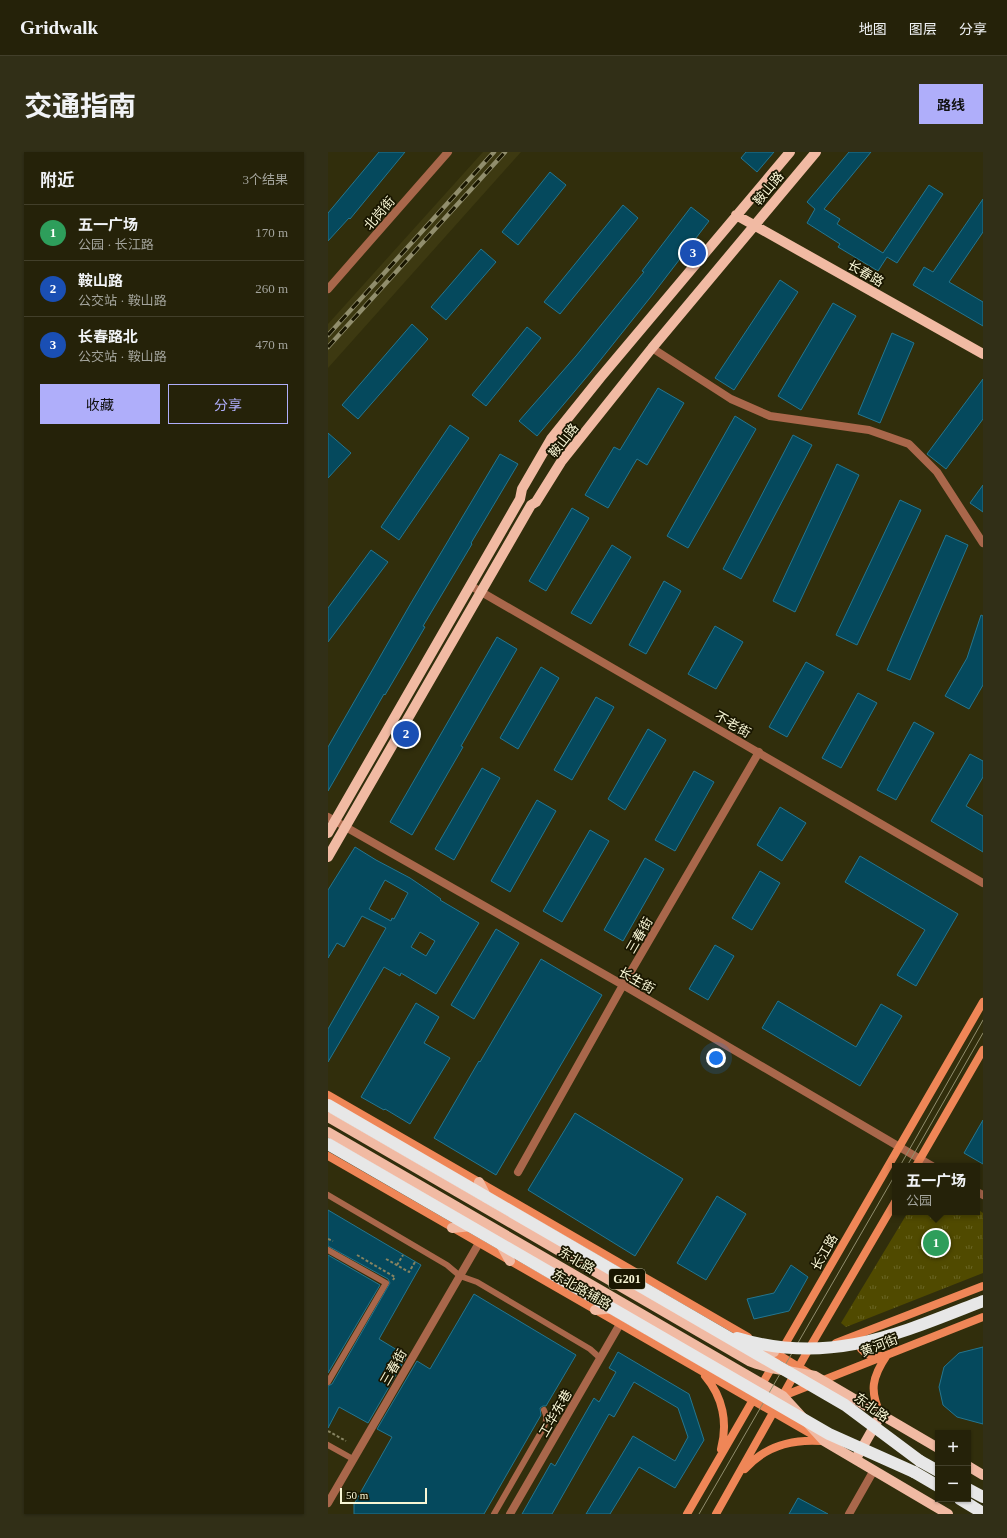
<!DOCTYPE html>
<html lang="zh">
<head>
<meta charset="utf-8">
<style>
	:root { --surface:#252209; --page:#312f17; --text:#f1f3f6; --muted:#a3a49c; --line:#423f2a; --accent:#afaefa }
	body { margin:0; font-family:"Times New Roman","Noto Sans SC",serif; background:var(--page); color:var(--text) }
	.controls { position:absolute; right:12px; bottom:12px; display:grid; overflow:hidden; border-radius:0px; box-shadow:0 1px 3px #0004 }
	.controls button { width:36px; height:36px; display:grid; place-items:center; padding:0; border:0; border-bottom:1px solid var(--line); background:var(--surface); color:var(--text); font:20px sans-serif }
	.scale { position:absolute; left:12px; bottom:10px; width:87px; box-sizing:border-box; padding-left:4px; border:2px solid #f8f6d5; border-top:0; font-size:11px; line-height:14px; white-space:nowrap; color:#f8f6d5; -webkit-text-stroke:3px #191600; paint-order:stroke }
	.you { position:absolute; left:388px; top:906px; width:14px; height:14px; margin:-10px; border:3px solid #fff; border-radius:50%; background:#1a73e8; box-shadow:0 0 0 6px #1a73e833 }
	.badge { display:grid; place-items:center; width:26px; height:26px; border-radius:50%; background:var(--accent); color:#fff; font-size:13px; font-weight:700 }
	.pin { position:absolute; translate:-50% -50%; border:2px solid #fff; box-shadow:0 1px 4px #0006 }
	.popup { position:absolute; left:564px; top:1011px; width:88px; height:52px; box-sizing:border-box; display:grid; place-content:center; border-radius:0px; background:var(--surface); filter:drop-shadow(0 1px 3px #0005); font-size:13px; white-space:nowrap; color:var(--muted) }
	.popup b { font-size:15px; color:var(--text) }
	.popup::after { content:''; position:absolute; left:50%; top:100%; margin-left:-8px; border:8px solid transparent; border-top-color:var(--surface) }
	.list { margin:0; padding:0; list-style:none }
	h2 { display:flex; justify-content:space-between; align-items:center; height:52px; margin:0; padding:0 16px; font-size:17px }
	h2 small { font-size:13px; font-weight:400; color:var(--muted) }
	.list li { display:grid; grid-template-columns:26px 1fr auto; gap:12px; align-items:center; box-sizing:border-box; height:56px; padding:0 16px; border-top:1px solid var(--line) }
	.list b { display:block; font-size:15px; white-space:nowrap }
	.list p { margin:0; font-size:13px; white-space:nowrap; color:var(--muted) }
	.list em { font-size:13px; font-style:normal; color:var(--muted) }
	.actions { display:flex; gap:8px; padding:12px 16px }
	.actions a { flex:1; padding:9px 0; border:1px solid var(--accent); border-radius:0px; text-align:center; font-size:14px; color:var(--accent) }
	.actions .main { background:var(--accent); color:#111 }
	.map { position:relative; flex:none; width:655px; height:1362px; overflow:hidden; border-radius:0px }
	header { display:flex; align-items:center; gap:24px; box-sizing:border-box; height:56px; padding:0 20px; background:var(--surface); border-bottom:1px solid var(--line) }
	header strong { font-size:19px }
	nav { display:flex; gap:22px; margin-inline-start:auto; font-size:14px }
	.intro { display:flex; align-items:center; justify-content:space-between; box-sizing:border-box; height:96px; padding:0 24px }
	h1 { margin:0; font-size:28px }
	.button { padding:10px 18px; border-radius:0px; background:var(--accent); color:#111; font-size:14px; font-weight:700 }
	main { display:flex; gap:24px; padding:0 24px }
	aside { flex:1; background:var(--surface); border-radius:0px; box-shadow:0 1px 3px #0004 }
	.map>svg:first-child { display:block }
</style>
</head>
<body>
<header>
<strong>Gridwalk</strong>
<nav><a>地图</a><a>图层</a><a>分享</a></nav>
</header>
<div class="intro"><h1>交通指南</h1><a class="button">路线</a></div>
<main>
<aside>
<h2>附近<small>3个结果</small></h2>
<ul class="list">
<li><span class="badge" style="background:#2e9e5b">1</span><div><b>五一广场</b><p>公园 · 长江路</p></div><em>170 m</em></li>
<li><span class="badge" style="background:#1a4fb4">2</span><div><b>鞍山路</b><p>公交站 · 鞍山路</p></div><em>260 m</em></li>
<li><span class="badge" style="background:#1a4fb4">3</span><div><b>长春路北</b><p>公交站 · 鞍山路</p></div><em>470 m</em></li>
</ul>
<div class="actions"><a class="main">收藏</a><a>分享</a></div>
</aside>
<div class="map">
<svg width="655" height="1362" viewBox="0 0 655 1362">
	<defs>
		<pattern id="park-tufts" width="24" height="20" patternUnits="userSpaceOnUse"><rect width="24" height="20" fill="#504a00"/><path d="M3 7l-1-3M5 7V3M7 7l1-3M15 17l-1-3M17 17v-4M19 17l1-3" fill="none" stroke="#6a6524"/></pattern>
	</defs>
	<rect width="100%" height="100%" fill="#312e0c"/>
	<!-- built -->
	<path fill="#3d3911" d="M 155,0 L 193,0 L 0,216 L 0,172 Z"/>
	<!-- park -->
	<path fill="url(#park-tufts)" d="M 649,1057 L 655,1061 L 655,1121 L 518,1175 L 513,1171 L 580,1060 L 649,1060 Z"/>
	<!-- building -->
	<path fill="#05495d" stroke="#247690" fill-rule="evenodd" d="M 51,0 L 77,0 L 22,67 L 21,66 L 0,89 L 0,61 Z
		M 418,0 L 446,0 L 429,20 L 413,6 Z
		M 521,0 L 543,0 L 496,57 L 512,67 L 509,72 L 555,101 L 601,33 L 615,42 L 569,111 L 559,105 L 550,119 L 510,95 L 512,92 L 479,71 L 487,57 L 479,50 Z
		M 222,20 L 238,33 L 190,93 L 174,80 Z
		M 655,47 L 655,80 L 621,130 L 655,150 L 655,174 L 585,133 L 596,115 L 605,120 Z
		M 295,53 L 310,66 L 232,162 L 216,150 Z
		M 363,55 L 381,69 L 325,142 L 262,221 L 209,284 L 191,269 L 248,204 L 316,120 L 314,119 Z
		M 153,97 L 168,110 L 118,168 L 103,155 Z
		M 452,128 L 470,140 L 406,238 L 387,226 Z
		M 505,151 L 528,164 L 473,258 L 450,244 Z
		M 84,172 L 100,187 L 30,267 L 14,253 Z
		M 199,175 L 213,186 L 158,254 L 144,243 Z
		M 564,181 L 586,191 L 552,271 L 530,262 Z
		M 655,227 L 655,267 L 618,317 L 599,302 Z
		M 330,236 L 356,251 L 319,313 L 309,307 L 280,356 L 257,343 L 286,295 L 292,298 Z
		M 407,264 L 428,277 L 360,396 L 339,384 Z
		M 122,273 L 141,286 L 71,388 L 53,375 Z
		M 0,281 L 23,301 L 0,326 Z
		M 465,283 L 484,293 L 413,427 L 395,417 Z
		M 172,302 L 190,312 L 143,391 L 144,392 L 95,474 L 97,475 L 57,543 L 56,542 L 0,639 L 0,595 L 83,451 Z
		M 509,312 L 531,323 L 467,460 L 445,449 Z
		M 655,333 L 655,360 L 642,351 Z
		M 572,348 L 593,358 L 529,493 L 508,483 Z
		M 244,356 L 261,366 L 218,439 L 201,429 Z
		M 618,383 L 640,393 L 582,528 L 559,518 Z
		M 284,393 L 303,405 L 263,472 L 243,461 Z
		M 43,398 L 60,410 L 0,490 L 0,456 Z
		M 336,429 L 353,439 L 318,502 L 301,493 Z
		M 653,463 L 655,464 L 655,533 L 641,557 L 617,544 L 639,506 Z
		M 387,474 L 415,490 L 388,537 L 360,522 Z
		M 169,485 L 189,497 L 133,594 L 135,595 L 84,683 L 62,670 Z
		M 478,510 L 496,520 L 459,585 L 441,575 Z
		M 213,515 L 231,526 L 190,597 L 172,586 Z
		M 530,541 L 549,551 L 513,616 L 494,606 Z
		M 268,545 L 286,555 L 244,628 L 226,618 Z
		M 586,570 L 606,581 L 568,648 L 549,638 Z
		M 320,577 L 338,588 L 297,658 L 280,647 Z
		M 642,602 L 655,609 L 655,625 L 638,654 L 655,664 L 655,700 L 603,669 Z
		M 154,616 L 172,626 L 126,708 L 107,697 Z
		M 366,619 L 386,630 L 347,699 L 327,688 Z
		M 209,648 L 228,659 L 182,740 L 163,729 Z
		M 452,655 L 478,671 L 454,709 L 429,693 Z
		M 262,678 L 281,689 L 234,770 L 215,759 Z
		M 27,695 L 48,708 L 82,726 L 113,747 L 112,748 L 151,771 L 108,842 L 73,821 L 72,824 L 56,815 L 0,910 L 0,877 L 58,776 L 34,764 L 16,795 L 9,791 L 0,806 L 0,738 ZM 57,728 L 80,741 L 66,767 L 64,766 L 63,769 L 41,757 ZM 92,780 L 107,789 L 98,804 L 83,795 Z
		M 532,704 L 630,762 L 588,834 L 569,823 L 597,778 L 517,730 Z
		M 317,706 L 336,717 L 295,789 L 276,778 Z
		M 432,719 L 452,731 L 424,778 L 404,766 Z
		M 168,777 L 191,791 L 146,867 L 123,853 Z
		M 387,793 L 406,804 L 380,848 L 361,837 Z
		M 213,807 L 274,843 L 168,1023 L 106,986 L 151,909 L 152,910 Z
		M 450,849 L 528,895 L 553,852 L 574,864 L 532,934 L 434,876 Z
		M 88,851 L 111,865 L 96,891 L 122,906 L 82,972 L 57,957 L 56,958 L 33,945 Z
		M 247,961 L 355,1027 L 307,1104 L 200,1038 Z
		M 655,968 L 655,1012 L 636,1001 Z
		M 389,1044 L 418,1062 L 378,1128 L 349,1111 Z
		M 0,1058 L 93,1113 L 51,1187 L 79,1204 L 40,1271 L 11,1255 L 0,1276 L 0,1234 L 4,1232 L 62,1131 L 60,1127 L 0,1094 Z
		M 0,1103 L 52,1133 L 0,1221 Z
		M 463,1113 L 480,1125 L 461,1159 L 426,1167 L 419,1147 L 446,1141 Z
		M 146,1142 L 248,1203 L 218,1254 L 215,1254 L 212,1256 L 213,1263 L 156,1362 L 26,1362 L 26,1352 L 64,1285 L 49,1277 L 89,1209 L 102,1217 Z
		M 655,1195 L 655,1272 L 629,1265 L 615,1253 L 611,1235 L 616,1215 L 631,1201 Z
		M 290,1200 L 361,1242 L 376,1288 L 347,1336 L 311,1315 L 282,1362 L 258,1362 L 305,1284 L 347,1309 L 360,1285 L 350,1256 L 306,1230 L 286,1265 L 281,1262 L 224,1362 L 194,1362 L 223,1311 L 227,1314 L 266,1246 L 271,1250 L 288,1220 L 281,1216 Z
		M 470,1346 L 500,1362 L 461,1362 Z"/>
	<g fill="none" stroke-linecap="round" stroke-linejoin="round">
		<!-- path -->
		<path stroke="#868361" stroke-width="2" stroke-dasharray="3 2" stroke-linecap="butt" d="M 0,1087 L 5,1089
			M 29,1103 L 67,1125 L 65,1128
			M 58,1107 L 81,1120 L 87,1110
			M 69,1113 L 75,1103
			M 0,1279 L 18,1289"/>
		<!-- lane -->
		<path stroke="#a9674b" stroke-width="6" d="M 0,1043 L 119,1113 L 132,1124 L 149,1130 L 262,1197 L 272,1206
			M 0,1098 L 58,1131 L 0,1230
			M 0,1293 L 25,1307
			M 166,1362 L 216,1275 C 219,1268 219,1264 216,1258"/>
		<!-- street -->
		<path stroke="#a9674b" stroke-width="8" d="M 0,137 L 120,0
			M 324,196 L 403,247 L 442,264 L 541,278 L 581,292 L 609,320 L 655,391
			M 143,434 L 655,731
			M 0,665 L 295,833 L 604,1014
			M 190,1020 L 295,833 L 431,600
			M 649,1040 L 655,1043
			M 0,1351 L 151,1091
			M 182,1362 L 292,1172
			M 521,1362 L 546,1318"/>
		<!-- secondary -->
		<path stroke="#ef8657" stroke-width="8" d="M 0,943 L 420,1185
			M 0,1004 L 492,1287
			M 588,1014 L 655,898
			M 534,1187 L 533,1197 C 539,1204 545,1205 553,1204
			M 508,1191 L 655,1134
			M 446,1200 L 482,1222
			M 377,1224 C 395,1245 400,1271 393,1297
			M 455,1244 L 655,1165
			M 553,1263 C 541,1239 544,1225 559,1203
			M 417,1317 C 437,1294 463,1287 493,1289
			M 359,1362 L 655,850
			M 388,1362 L 478,1202 L 567,1050"/>
		<!-- primary -->
		<path stroke="#f1baa3" stroke-width="10" d="M 408,63 L 655,202
			M 0,681 L 192,347 L 194,337 L 223,287 L 272,226 L 462,0
			M 0,705 L 203,353 L 208,350 L 233,310 L 324,196 L 488,0
			M 0,965 L 421,1209 L 429,1212 L 443,1216 L 487,1224 L 610,1296
			M 0,980 L 455,1244 L 496,1289 L 620,1362
			M 151,1030 L 159,1046
			M 124,1076 L 144,1074
			M 172,1091 L 182,1109
			M 267,1158 L 287,1156
			M 428,1203 L 446,1200
			M 530,1303 L 550,1268
			M 640,1314 L 655,1323"/>
		<!-- highway -->
		<path stroke="#e7e7e7" stroke-width="12" d="M 592,1309 L 610,1319
			M 586,1320 L 610,1334
			M 640,1337 L 655,1345
			M 632,1347 L 655,1361"/>
		<!-- tram -->
		<path stroke="#918e6d" stroke-width="1" d="M 572,1014 L 655,868
			M 579,1014 L 655,881
			M 371,1362 L 567,1023"/>
		<!-- rail casing -->
		<g stroke="#918e6d" stroke-width="4.5">
			<path id="rail" d="M 0,183 L 166,0
				M 0,195 L 177,0"/>
		</g>
		<!-- rail -->
		<use href="#rail" stroke="#191600" stroke-width="3" stroke-dasharray="9" stroke-linecap="butt"/>
		<!-- highway-bridge -->
		<path stroke="#e7e7e7" stroke-width="12" d="M 0,953 L 517,1253 L 592,1309
			M 0,992 L 501,1282 L 586,1320
			M 409,1186 C 502,1214 570,1182 655,1149"/>
	</g>
	<g text-anchor="middle" stroke-width="3.5" stroke-linejoin="round" paint-order="stroke">
		<!-- shield labels -->
		<rect fill="#191600" stroke="#b5b395" stroke-width="1" x="281" y="1117" width="36" height="20" rx="3"/>
		<g font-size="12" font-weight="bold" fill="#f8f6d5">
			<text x="299" y="1131">G201</text>
		</g>
		<!-- street labels -->
		<g font-size="13" fill="#f8f6d5" stroke="#191600">
			<text transform="translate(440 36) rotate(-50)" y="5">鞍山路</text>
			<text transform="translate(51 61) rotate(-49)" y="5">北岗街</text>
			<text transform="translate(538 121) rotate(30)" y="5">长春路</text>
			<text transform="translate(235 288) rotate(-52)" y="5">鞍山路</text>
			<text transform="translate(405 572) rotate(30)" y="5">不老街</text>
			<text transform="translate(311 783) rotate(-60)" y="5">三春街</text>
			<text transform="translate(309 828) rotate(30)" y="5">长生街</text>
			<text transform="translate(496 1100) rotate(-60)" y="5">长江路</text>
			<text transform="translate(249 1108) rotate(30)" y="5">东北路</text>
			<text transform="translate(254 1137) rotate(30)" y="5">东北路辅路</text>
			<text transform="translate(551 1193) rotate(-21)" y="5">黄河街</text>
			<text transform="translate(65 1215) rotate(-60)" y="5">三春街</text>
			<text transform="translate(544 1255) rotate(36)" y="5">东北路</text>
			<text transform="translate(227 1261) rotate(-60)" y="5">工华东巷</text>
		</g>
	</g>
</svg>
<div class="controls">
<button>+</button>
<button>−</button>
</div>
<div class="scale">50 m</div>
<div class="you"></div>
<div class="pin badge" style="left:608px;top:1091px;background:#2e9e5b">1</div>
<div class="popup"><b>五一广场</b>公园</div>
<div class="pin badge" style="left:78px;top:582px;background:#1a4fb4">2</div>
<div class="pin badge" style="left:365px;top:101px;background:#1a4fb4">3</div>
</div>
</main>
</body>
</html>
